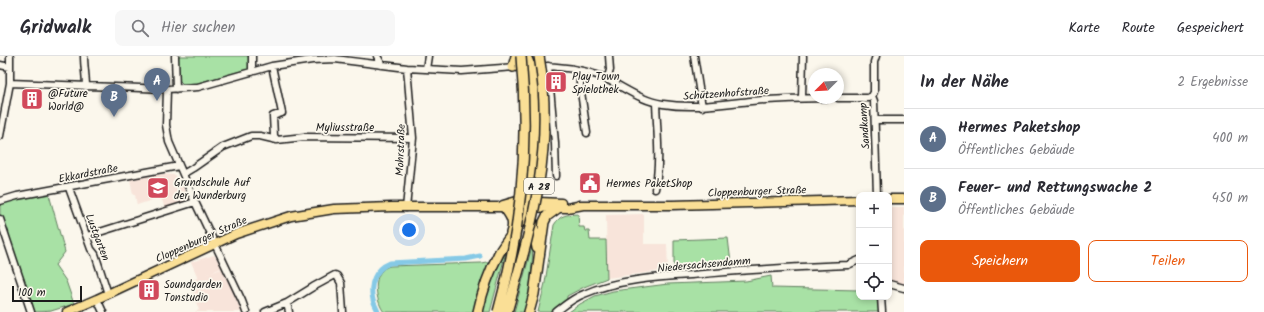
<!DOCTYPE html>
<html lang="de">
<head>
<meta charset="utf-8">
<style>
	:root { --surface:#fff; --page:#f7f7f7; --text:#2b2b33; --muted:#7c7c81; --line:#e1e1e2; --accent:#ea580c }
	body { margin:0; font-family:Kalam,sans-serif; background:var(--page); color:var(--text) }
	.controls { position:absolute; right:12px; bottom:12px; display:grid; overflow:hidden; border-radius:8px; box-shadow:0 2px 6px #0003 }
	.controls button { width:36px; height:36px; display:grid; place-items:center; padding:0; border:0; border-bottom:1px solid var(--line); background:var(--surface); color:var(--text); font:20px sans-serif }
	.compass { position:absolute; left:808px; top:12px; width:36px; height:36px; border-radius:50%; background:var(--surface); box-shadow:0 2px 6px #0003; rotate:246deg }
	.scale { position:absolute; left:12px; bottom:10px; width:70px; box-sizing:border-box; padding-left:4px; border:2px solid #1c1c1c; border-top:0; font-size:11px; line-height:14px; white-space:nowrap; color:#1c1c1c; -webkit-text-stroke:3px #fbf7ec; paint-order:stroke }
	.you { position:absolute; left:409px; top:174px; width:14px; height:14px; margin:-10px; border:3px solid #fff; border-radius:50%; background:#1a73e8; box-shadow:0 0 0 6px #1a73e833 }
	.badge { display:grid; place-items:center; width:26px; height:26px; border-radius:50%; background:var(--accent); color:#fff; font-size:13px; font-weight:700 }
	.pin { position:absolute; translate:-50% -33px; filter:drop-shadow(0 1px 2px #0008) }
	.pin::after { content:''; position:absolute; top:21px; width:14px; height:12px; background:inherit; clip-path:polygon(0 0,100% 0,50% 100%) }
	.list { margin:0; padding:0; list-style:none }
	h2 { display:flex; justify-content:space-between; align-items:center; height:52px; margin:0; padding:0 16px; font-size:17px }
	h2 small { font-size:13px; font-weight:400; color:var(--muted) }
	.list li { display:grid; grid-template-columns:26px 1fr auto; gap:12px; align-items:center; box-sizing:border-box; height:60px; padding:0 16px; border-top:1px solid var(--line) }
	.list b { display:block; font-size:15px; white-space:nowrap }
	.list p { margin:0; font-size:13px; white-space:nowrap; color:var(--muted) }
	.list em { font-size:13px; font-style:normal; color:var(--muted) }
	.actions { display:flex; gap:8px; padding:12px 16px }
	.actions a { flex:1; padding:9px 0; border:1px solid var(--accent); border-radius:8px; text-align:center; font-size:14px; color:var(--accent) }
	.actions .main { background:var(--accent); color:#fff }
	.icon { flex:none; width:22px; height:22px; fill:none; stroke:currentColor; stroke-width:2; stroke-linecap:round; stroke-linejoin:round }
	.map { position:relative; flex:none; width:904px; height:256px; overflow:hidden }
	header { display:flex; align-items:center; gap:24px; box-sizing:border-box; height:56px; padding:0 20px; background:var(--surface); border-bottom:1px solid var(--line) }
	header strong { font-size:19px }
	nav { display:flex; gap:22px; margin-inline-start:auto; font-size:14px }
	.search { width:280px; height:36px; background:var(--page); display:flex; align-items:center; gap:10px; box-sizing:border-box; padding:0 14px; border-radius:8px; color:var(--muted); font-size:15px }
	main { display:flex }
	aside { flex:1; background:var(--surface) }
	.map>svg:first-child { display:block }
</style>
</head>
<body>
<header>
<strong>Gridwalk</strong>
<div class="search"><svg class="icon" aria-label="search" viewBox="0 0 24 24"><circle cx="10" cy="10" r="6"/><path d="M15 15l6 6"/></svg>Hier suchen</div>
<nav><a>Karte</a><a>Route</a><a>Gespeichert</a></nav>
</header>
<main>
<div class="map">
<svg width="904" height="256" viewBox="0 0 904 256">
	<rect width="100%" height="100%" fill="#fbf7ec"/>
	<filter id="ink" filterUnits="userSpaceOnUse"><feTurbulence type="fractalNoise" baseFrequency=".025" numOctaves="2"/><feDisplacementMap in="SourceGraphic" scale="8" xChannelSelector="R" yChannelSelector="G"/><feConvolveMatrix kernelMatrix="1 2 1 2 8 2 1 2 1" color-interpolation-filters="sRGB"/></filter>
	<g filter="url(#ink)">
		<!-- built -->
		<path fill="#f8e4da" d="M 162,118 L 175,119 L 181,126 L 189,144 L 189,146 L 165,153 L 161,141 L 137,149 L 135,139 L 133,139 L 130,123 Z
			M 889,151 L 904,151 L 904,230 L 889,225 Z
			M 644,158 L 644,188 L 667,188 L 668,214 L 607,222 L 606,159 Z
			M 214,199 L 224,211 L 207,218 L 224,212 L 244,256 L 195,256 L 199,254 L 188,225 L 198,222 L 191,206 Z"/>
		<!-- green -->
		<path fill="#a8e1a5" stroke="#627e60" d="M 178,0 L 249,0 L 249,13 L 197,27 L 183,28 L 179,24 Z
			M 48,135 L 65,196 L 55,209 L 66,225 L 74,248 L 51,255 L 33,256 L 0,161 L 0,149 L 18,142 Z
			M 578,158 L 579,171 L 584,171 L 585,175 L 589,175 L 590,184 L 606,184 L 607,222 L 584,231 L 567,240 L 567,243 L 552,256 L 538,256 L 545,227 L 554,169 C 561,158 566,159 578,158 Z
			M 728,182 L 731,207 L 674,214 L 674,184 Z
			M 533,187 C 532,211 531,233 525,256 L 514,256 Z
			M 506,196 L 490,256 L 481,256 L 496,214 Z
			M 492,205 L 481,230 L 473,256 L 384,256 C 377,247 373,227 380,217 C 383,213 386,211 390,210 L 481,207 Z
			M 771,220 L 772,232 L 859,234 L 859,241 L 878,241 L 879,256 L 569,256 L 580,248 L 595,240 L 613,235 L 668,228 L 746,225 Z"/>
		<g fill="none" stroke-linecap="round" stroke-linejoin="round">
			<!-- canal -->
			<path stroke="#85c9e6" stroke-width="5" d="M 378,256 C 377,252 374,248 373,244 C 369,228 375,213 390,207 L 466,203 L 480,200"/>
			<!-- minor casing -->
			<g stroke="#1c1c1c" stroke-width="9">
				<path id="minor" d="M 84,0 C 84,11 86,20 86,31
					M 175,0 L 176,33
					M 252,0 L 252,16
					M 377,0 L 382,9
					M 694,0 L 702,51
					M 876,0 L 874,6 L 874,36 L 872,40 L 874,45 L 877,139
					M 0,9 L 10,11
					M 272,10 L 282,57 L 273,60 L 274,80 L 277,84
					M 537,10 C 557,10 581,13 600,20 C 621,29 640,45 663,48 C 693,53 722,48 751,45 C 777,43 802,42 827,42
					M 548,10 L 555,87 L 556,120
					M 426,13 L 428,0
					M 580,15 L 580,29 L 587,77
					M 607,24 L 610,14 L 609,0
					M 10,27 L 167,33 L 198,31 L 272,10 L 312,4 L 335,3 L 407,12 L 462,15 L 516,11
					M 167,33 L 166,69 L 169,86 L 195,146 L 242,245 L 246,256
					M 802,42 L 803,0
					M 838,42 L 868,42 L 872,40
					M 875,64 L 904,64
					M 0,80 L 10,27 L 10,0
					M 183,118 L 193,112 L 223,91 L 251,80 L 260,80 L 277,84 L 304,81 L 413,82
					M 69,132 L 91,193 L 95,198 L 108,238
					M 655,133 C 661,106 657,75 656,47
					M 0,145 L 17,140 L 179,110
					M 406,152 L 413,82 L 407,12
					M 0,163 L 31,256
					M 87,180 L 195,146
					M 889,228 L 904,232
					M 881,241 L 882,256
					M 97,243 L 103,256
					M 287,247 L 289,256
					M 265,256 L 287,247 L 313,231 L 335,219 L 337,220 L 341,227 L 343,256
					M 556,256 C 565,249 573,242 584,238 C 615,224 657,221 691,219 C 743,214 796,211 848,209 L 859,204"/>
			</g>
			<!-- major casing -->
			<g stroke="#1c1c1c" stroke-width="11">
				<path id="major" d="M 534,127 L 539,69 L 535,10
					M 889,143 L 904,143
					M 527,145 L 531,112 L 533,61 L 530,10
					M 503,149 L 517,145 L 561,147
					M 579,149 L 672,149 L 859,144
					M 67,256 L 97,243 L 236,178 L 291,160 L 334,153 L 392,151 L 495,151 L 567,152 L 583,149"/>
			</g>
			<!-- highway casing -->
			<g stroke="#1c1c1c" stroke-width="12">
				<path id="highway" d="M 526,0 L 530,10
					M 513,11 L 516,0
					M 504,151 C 511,160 515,166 511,177
					M 532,163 L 537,192
					M 478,256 C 482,237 490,214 499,197 C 509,180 526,165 527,145
					M 529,256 L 534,238 L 544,166 L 547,160 L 558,152"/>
			</g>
			<!-- minor -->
			<use href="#minor" stroke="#fbf7ec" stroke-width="6"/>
			<!-- major -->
			<use href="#major" stroke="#fadf96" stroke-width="8"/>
			<!-- highway -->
			<use href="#highway" stroke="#fadf96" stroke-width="9"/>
			<!-- highway-bridge casing -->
			<g stroke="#1c1c1c" stroke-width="12" stroke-linecap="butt">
				<path id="highway-bridge" d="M 498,256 C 522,172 529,86 521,0
					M 507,256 C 532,169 555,92 539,0"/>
			</g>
			<!-- highway-bridge -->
			<use href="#highway-bridge" stroke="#fadf96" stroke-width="9"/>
		</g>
	</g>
	<!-- icons -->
	<defs>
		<g id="building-square" transform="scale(1.15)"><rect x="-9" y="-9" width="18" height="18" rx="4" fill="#d1495b" stroke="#fbf7ec"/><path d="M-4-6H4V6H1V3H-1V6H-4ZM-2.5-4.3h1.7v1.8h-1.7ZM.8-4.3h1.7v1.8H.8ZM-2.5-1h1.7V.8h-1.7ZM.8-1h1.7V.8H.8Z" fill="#fff"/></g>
		<g id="civic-square" transform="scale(1.15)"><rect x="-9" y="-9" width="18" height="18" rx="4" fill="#d1495b" stroke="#fbf7ec"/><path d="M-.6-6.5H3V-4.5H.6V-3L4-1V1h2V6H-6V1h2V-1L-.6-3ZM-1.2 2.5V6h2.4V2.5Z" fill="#fff"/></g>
		<g id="school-square" transform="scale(1.15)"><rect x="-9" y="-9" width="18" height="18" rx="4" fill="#d1495b" stroke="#fbf7ec"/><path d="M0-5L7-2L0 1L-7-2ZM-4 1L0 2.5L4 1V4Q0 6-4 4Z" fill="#fff"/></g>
	</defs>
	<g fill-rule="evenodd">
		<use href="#building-square" x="556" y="26"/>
		<use href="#building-square" x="32" y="43"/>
		<use href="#civic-square" x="590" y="127"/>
		<use href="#school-square" x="158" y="132"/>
		<use href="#building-square" x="149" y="234"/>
	</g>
	<g text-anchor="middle" stroke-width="3.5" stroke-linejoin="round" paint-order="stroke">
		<!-- shield labels -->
		<rect fill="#fbf7ec" stroke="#5f5e5a" stroke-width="1" x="524" y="122" width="30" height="16" rx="3"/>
		<g font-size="10" font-weight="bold" fill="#1c1c1c">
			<text x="539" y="134">A 28</text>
		</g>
		<!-- poi labels -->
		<g font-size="11" fill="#1c1c1c" stroke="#fbf7ec" text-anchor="start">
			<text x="572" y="24">Play Town<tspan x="572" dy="13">Spielothek</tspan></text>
			<text x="48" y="41">@Future<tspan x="48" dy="13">World@</tspan></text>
			<text x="174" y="130">Grundschule Auf<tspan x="174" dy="13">der Wunderburg</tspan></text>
			<text x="606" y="131">Hermes PaketShop</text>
			<text x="164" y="232">Soundgarden<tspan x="164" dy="13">Tonstudio</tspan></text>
		</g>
		<!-- street labels -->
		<g font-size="11" fill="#1c1c1c" stroke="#fbf7ec">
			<text transform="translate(726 37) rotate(-4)" y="4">Schützenhofstraße</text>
			<text transform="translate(864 70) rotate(-94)" y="4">Sandkamp</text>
			<text x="345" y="75">Myliusstraße</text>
			<text transform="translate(400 94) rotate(-88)" y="4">Mohrstraße</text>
			<text transform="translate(88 117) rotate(-11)" y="4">Ekkardstraße</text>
			<text transform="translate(757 135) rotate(-2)" y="4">Cloppenburger Straße</text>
			<text transform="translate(98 181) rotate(69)" y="4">Lustgarten</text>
			<text transform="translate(201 183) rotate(-24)" y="4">Cloppenburger Straße</text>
			<text transform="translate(704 208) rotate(-5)" y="4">Niedersachsendamm</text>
		</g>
	</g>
</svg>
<div class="controls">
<button>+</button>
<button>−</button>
<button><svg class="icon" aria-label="locate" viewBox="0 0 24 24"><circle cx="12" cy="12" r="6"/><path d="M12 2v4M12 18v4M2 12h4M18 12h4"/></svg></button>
</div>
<svg class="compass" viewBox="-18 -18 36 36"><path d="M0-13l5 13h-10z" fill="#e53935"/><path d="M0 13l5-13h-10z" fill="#7c7c81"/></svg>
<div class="scale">100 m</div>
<div class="you"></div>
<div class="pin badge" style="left:157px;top:45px;background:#5c6f8a">A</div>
<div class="pin badge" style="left:114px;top:61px;background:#5c6f8a">B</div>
</div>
<aside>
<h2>In der Nähe<small>2 Ergebnisse</small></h2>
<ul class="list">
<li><span class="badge" style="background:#5c6f8a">A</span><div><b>Hermes Paketshop</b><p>Öffentliches Gebäude</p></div><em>400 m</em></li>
<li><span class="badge" style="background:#5c6f8a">B</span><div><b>Feuer- und Rettungswache 2</b><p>Öffentliches Gebäude</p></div><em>450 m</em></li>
</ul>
<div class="actions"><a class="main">Speichern</a><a>Teilen</a></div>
</aside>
</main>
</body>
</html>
